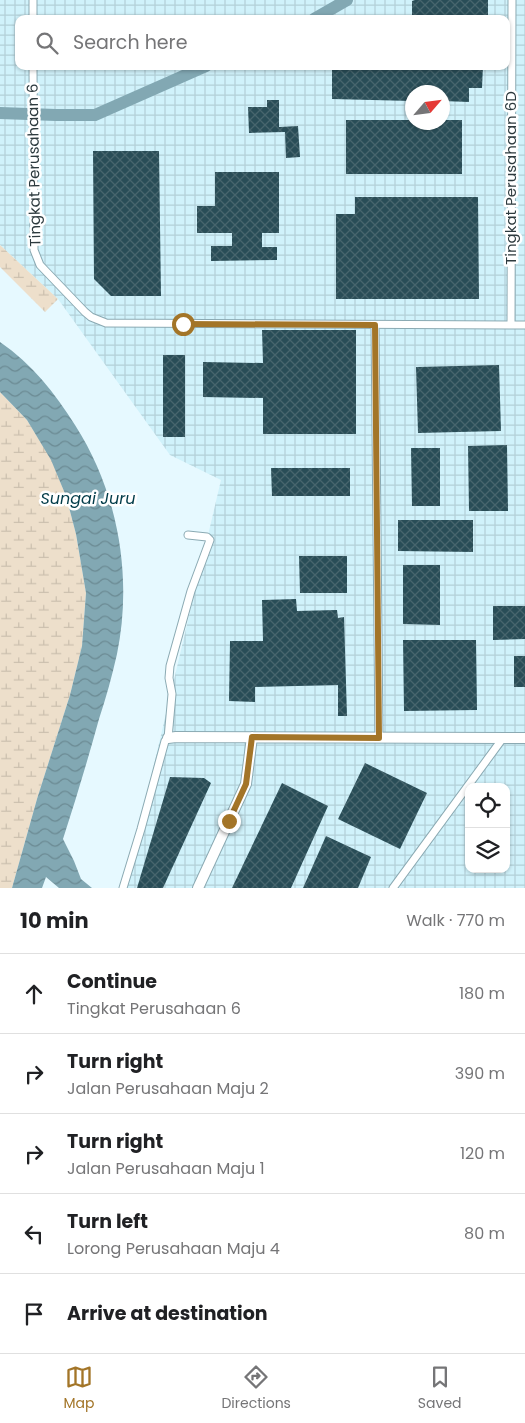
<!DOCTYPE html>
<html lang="en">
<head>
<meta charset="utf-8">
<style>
	:root { --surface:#fff; --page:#f6f6f6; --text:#202124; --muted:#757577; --line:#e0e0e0; --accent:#a37528 }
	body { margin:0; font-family:Poppins,sans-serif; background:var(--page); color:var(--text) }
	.controls { position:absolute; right:15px; bottom:15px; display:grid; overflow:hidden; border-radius:10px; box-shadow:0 1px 4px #0004 }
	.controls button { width:45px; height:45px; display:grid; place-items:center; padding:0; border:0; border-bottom:1px solid var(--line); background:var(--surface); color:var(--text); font:25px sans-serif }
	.compass { position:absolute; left:405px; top:85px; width:45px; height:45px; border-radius:50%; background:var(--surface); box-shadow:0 1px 4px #0004; rotate:62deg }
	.stop { position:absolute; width:15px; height:15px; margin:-11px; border:4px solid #a37528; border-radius:50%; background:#fff }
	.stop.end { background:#a37528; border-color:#fff; box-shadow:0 1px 5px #0008 }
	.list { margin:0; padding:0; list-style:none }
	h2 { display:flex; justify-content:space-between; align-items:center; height:65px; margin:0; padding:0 20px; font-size:21px }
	h2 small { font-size:16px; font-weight:400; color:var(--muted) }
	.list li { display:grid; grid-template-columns:32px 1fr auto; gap:15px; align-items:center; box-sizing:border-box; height:80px; padding:0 20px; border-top:1px solid var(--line) }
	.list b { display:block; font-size:19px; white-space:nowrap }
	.list p { margin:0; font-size:16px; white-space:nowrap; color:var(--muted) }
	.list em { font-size:16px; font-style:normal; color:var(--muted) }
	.icon { flex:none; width:28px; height:28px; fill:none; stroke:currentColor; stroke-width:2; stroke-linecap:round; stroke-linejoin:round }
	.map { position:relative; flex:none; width:525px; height:888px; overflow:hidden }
	.search { position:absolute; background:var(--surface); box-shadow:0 1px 4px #0004; left:15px; right:15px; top:15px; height:55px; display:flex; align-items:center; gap:12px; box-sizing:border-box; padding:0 18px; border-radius:10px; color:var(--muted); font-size:19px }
	.sheet { height:465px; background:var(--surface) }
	nav { display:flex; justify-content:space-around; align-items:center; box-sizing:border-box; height:70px; border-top:1px solid var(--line); background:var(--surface); font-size:14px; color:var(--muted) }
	nav a { display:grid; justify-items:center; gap:2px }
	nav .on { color:var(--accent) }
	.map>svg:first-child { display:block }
</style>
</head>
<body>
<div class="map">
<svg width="525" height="888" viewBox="0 0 525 888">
	<defs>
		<pattern id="industrial-grid" width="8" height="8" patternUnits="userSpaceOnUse" patternTransform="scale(1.25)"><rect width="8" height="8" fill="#d0f2fb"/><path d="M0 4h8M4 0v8" fill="none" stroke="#b3d0d8"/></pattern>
		<pattern id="wetland-marsh" width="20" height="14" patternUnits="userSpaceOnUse" patternTransform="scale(1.25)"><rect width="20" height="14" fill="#eddfcb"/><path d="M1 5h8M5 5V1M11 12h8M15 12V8" fill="none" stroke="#ccc0af"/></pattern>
		<pattern id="water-waves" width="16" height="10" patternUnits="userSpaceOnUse" patternTransform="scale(1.25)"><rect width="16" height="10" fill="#82a8b3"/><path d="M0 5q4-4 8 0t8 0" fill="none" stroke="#6b8a93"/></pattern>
		<pattern id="building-cross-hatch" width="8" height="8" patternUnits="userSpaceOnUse" patternTransform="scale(1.25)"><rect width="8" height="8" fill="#294d57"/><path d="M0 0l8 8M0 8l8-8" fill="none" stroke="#47656d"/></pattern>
	</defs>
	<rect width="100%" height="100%" fill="#e6f9ff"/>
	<!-- industrial -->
	<path fill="url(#industrial-grid)" fill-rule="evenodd" d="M 0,0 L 525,0 L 525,888 L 125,888 L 221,480 L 170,455 L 58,299 L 0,245 ZM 19,19 L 506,19 L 506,66 L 19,66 ZM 412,92 L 442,92 L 442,122 L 412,122 ZM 469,787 L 506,787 L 506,869 L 469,869 Z"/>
	<!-- wetland -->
	<path fill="url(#wetland-marsh)" d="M 0,245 L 58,299 L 45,312 L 0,267 Z
		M 0,392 L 27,420 L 51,459 L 66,496 L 76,534 L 86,593 L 82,646 L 70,695 L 37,799 L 12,888 L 0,888 Z"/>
	<!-- water -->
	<path fill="url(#water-waves)" d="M 0,342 C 32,364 55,393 75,425 C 118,492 133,576 117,654 C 112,676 106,698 99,719 C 88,759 76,799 63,839 L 74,861 L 81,879 L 92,888 L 59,888 L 46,877 L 42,888 L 12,888 L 37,799 L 70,695 L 82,646 L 86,593 L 76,534 L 66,496 L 51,460 L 27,420 L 0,392 Z"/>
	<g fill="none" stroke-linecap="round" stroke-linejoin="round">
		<!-- river -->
		<path stroke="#82a8b3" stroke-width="12" d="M 314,19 L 347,0
			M 0,113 L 56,115 L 95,115 L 206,66"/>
	</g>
	<!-- building -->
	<path fill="url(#building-cross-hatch)" d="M 415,0 L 488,0 L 488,19 L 412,19 L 412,1 Z
		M 332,66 L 483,66 L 482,88 L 469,88 L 469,102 L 442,101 L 442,92 L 412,92 L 412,101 L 332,99 Z
		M 267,100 L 279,100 L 279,127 L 298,126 L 300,157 L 286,158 L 285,132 L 249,133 L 248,107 L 267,107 Z
		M 346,120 L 412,120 L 412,122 L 442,122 L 442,120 L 462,120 L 462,174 L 346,174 Z
		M 93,151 L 159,151 L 161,296 L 111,296 L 94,279 Z
		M 215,172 L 279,172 L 279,233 L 262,233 L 262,247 L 277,247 L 277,260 L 211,261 L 211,246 L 232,246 L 232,233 L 197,233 L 197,206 L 215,206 Z
		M 355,197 L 478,197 L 479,299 L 336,299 L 336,214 L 355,214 Z
		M 262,330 L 356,330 L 356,434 L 263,434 L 263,398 L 203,397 L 203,362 L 263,363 Z
		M 163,355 L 185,355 L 185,437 L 163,437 Z
		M 499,365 L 501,431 L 418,433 L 416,367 Z
		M 507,445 L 508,511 L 469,511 L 468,446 Z
		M 411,448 L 440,448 L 440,506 L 412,506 Z
		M 271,468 L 350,468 L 350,496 L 272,496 Z
		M 398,520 L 473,520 L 473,552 L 398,551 Z
		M 299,556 L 347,556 L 347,593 L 300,593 Z
		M 403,565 L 440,565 L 440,625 L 403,624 Z
		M 296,599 L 297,611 L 337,610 L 338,618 L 344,617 L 347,716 L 338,716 L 338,685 L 255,687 L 255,702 L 229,701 L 230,641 L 263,641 L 262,600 Z
		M 493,606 L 525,606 L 525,639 L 493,640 Z
		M 403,640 L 476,640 L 477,710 L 404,711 Z
		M 514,656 L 525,656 L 525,687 L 514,687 Z
		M 365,763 L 427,793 L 400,849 L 338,819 Z
		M 170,777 L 204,778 L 211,783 L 163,888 L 137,888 Z
		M 282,783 L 328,806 L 291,888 L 232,888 Z
		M 326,836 L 371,857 L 358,888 L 303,888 Z"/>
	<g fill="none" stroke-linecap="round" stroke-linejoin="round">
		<!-- street casing -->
		<g stroke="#8baab3" stroke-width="9">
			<path id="street" d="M 33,0 L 33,19
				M 33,66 L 34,250 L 40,265 L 85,312 L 91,317 L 106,323 L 525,325
				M 375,325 L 379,738
				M 511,325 L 512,0
				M 123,888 L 141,829 L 165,741 L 168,738 L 172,694 L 169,678 L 170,666 L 191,591 L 210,540 L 207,537 L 188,535
				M 393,888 L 503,738"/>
		</g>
		<!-- secondary casing -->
		<g stroke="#8baab3" stroke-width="12">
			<path id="secondary" d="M 168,738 L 176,737 L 525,738
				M 198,888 L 246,784 L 252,737"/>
		</g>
		<!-- street -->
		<use href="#street" stroke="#fff" stroke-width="7"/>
		<!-- secondary -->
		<use href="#secondary" stroke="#fff" stroke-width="10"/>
	</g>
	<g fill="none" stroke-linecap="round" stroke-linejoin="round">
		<!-- route -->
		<path stroke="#a37528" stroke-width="6" d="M 183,324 L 375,325 L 379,738 L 252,737 L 246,784 L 229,821"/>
	</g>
	<g text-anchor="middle" stroke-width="5" stroke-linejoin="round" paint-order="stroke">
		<!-- street labels -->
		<g font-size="15" fill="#2d3a3e" stroke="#fff">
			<text transform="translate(34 165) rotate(-91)" y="5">Tingkat Perusahaan 6</text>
			<text transform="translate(511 178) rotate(-90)" y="5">Tingkat Perusahaan 6D</text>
		</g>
		<!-- water labels -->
		<g font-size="16" font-style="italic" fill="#003b48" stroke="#fff">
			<text x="88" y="504">Sungai Juru</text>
		</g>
	</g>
</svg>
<div class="controls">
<button><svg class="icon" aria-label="locate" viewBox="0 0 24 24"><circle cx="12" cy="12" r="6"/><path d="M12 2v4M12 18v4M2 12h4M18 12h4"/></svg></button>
<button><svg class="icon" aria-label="layers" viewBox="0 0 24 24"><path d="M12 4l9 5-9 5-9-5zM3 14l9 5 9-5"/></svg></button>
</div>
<svg class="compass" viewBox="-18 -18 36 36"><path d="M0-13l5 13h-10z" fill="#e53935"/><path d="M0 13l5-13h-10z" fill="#757577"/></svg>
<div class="stop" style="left:183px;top:324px"></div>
<div class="stop end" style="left:229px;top:821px"></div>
<div class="search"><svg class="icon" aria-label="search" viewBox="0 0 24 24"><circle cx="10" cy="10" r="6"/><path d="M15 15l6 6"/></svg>Search here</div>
</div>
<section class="sheet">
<h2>10 min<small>Walk · 770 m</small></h2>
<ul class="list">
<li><svg class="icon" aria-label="ahead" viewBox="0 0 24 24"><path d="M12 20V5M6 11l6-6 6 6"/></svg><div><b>Continue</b><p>Tingkat Perusahaan 6</p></div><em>180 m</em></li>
<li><svg class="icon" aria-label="right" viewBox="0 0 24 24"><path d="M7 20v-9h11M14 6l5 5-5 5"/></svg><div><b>Turn right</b><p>Jalan Perusahaan Maju 2</p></div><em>390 m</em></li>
<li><svg class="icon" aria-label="right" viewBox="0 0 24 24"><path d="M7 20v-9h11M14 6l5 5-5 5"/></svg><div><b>Turn right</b><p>Jalan Perusahaan Maju 1</p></div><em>120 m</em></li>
<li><svg class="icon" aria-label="left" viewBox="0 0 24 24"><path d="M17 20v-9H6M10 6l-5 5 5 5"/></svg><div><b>Turn left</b><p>Lorong Perusahaan Maju 4</p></div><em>80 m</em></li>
<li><svg class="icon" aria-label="arrive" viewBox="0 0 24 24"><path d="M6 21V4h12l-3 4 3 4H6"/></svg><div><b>Arrive at destination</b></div></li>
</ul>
</section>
<nav>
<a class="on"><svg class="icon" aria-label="map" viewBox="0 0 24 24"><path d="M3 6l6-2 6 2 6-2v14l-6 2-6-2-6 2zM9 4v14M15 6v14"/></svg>Map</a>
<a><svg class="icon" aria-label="directions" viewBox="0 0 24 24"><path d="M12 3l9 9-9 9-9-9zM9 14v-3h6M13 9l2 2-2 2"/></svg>Directions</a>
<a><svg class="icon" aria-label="saved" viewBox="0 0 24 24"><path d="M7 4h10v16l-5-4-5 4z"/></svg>Saved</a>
</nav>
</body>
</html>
